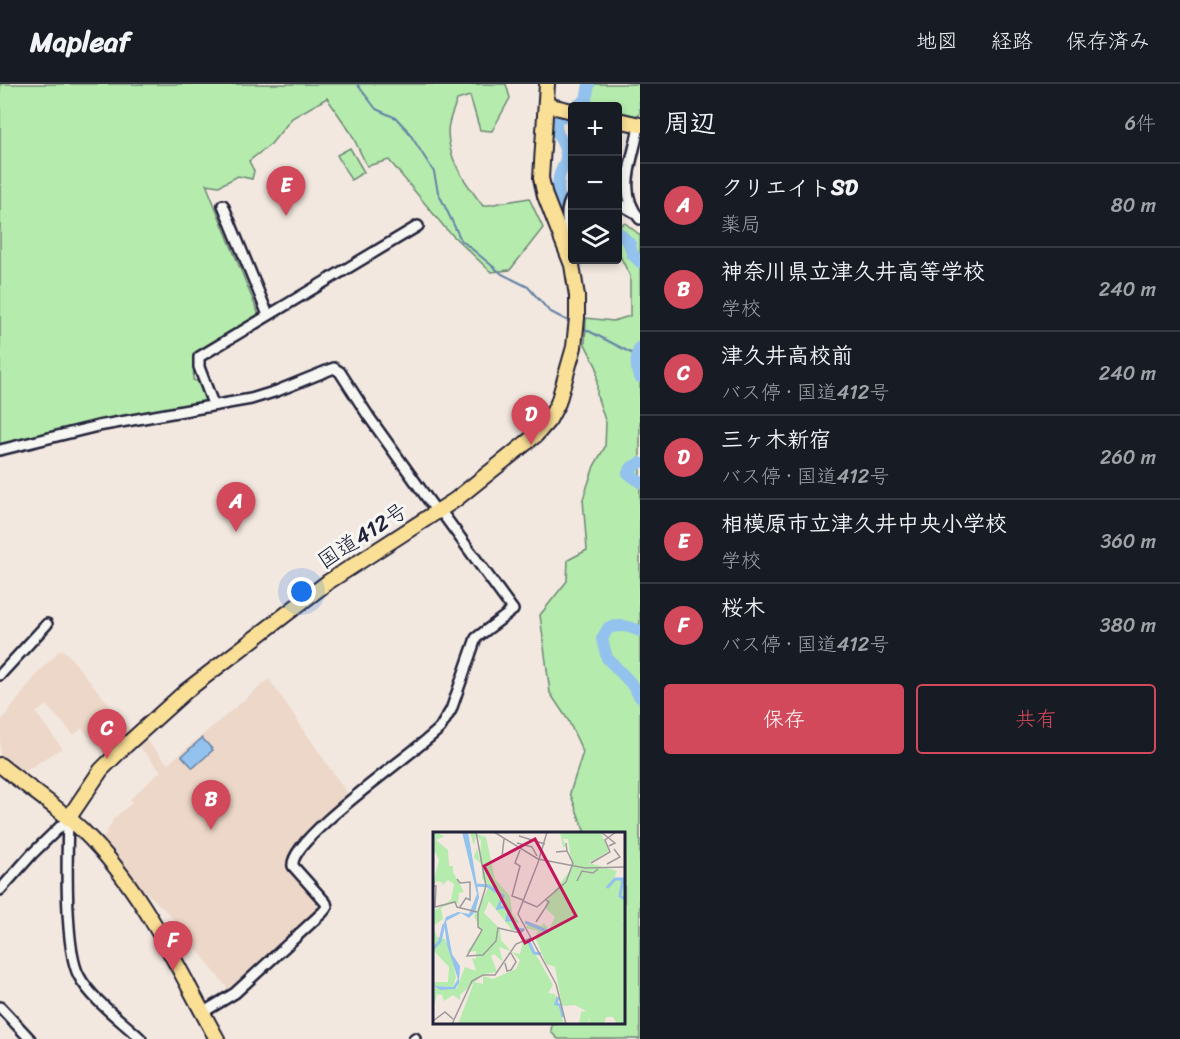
<!DOCTYPE html>
<html lang="ja">
<head>
<meta charset="utf-8">
<style>
	:root { --surface:#171b24; --page:#20242c; --text:#f1f3f6; --muted:#9ea1a6; --line:#363941; --accent:#d1495b }
	body { margin:0; font-family:Sriracha,"Klee One",sans-serif; background:var(--page); color:var(--text) }
	.controls { position:absolute; right:18px; top:18px; display:grid; overflow:hidden; border-radius:6px; box-shadow:0 3px 9px #0003 }
	.controls button { width:54px; height:54px; display:grid; place-items:center; padding:0; border:0; border-bottom:2px solid var(--line); background:var(--surface); color:var(--text); font:30px sans-serif }
	.you { position:absolute; left:302px; top:508px; width:21px; height:21px; margin:-15px; border:4px solid #fff; border-radius:50%; background:#1a73e8; box-shadow:0 0 0 9px #1a73e833 }
	.badge { display:grid; place-items:center; width:39px; height:39px; border-radius:50%; background:var(--accent); color:#fff; font-size:20px; font-weight:700 }
	.pin { position:absolute; translate:-50% -50px; filter:drop-shadow(0 2px 3px #0008) }
	.pin::after { content:''; position:absolute; top:32px; width:21px; height:18px; background:inherit; clip-path:polygon(0 0,100% 0,50% 100%) }
	.list { margin:0; padding:0; list-style:none }
	h2 { display:flex; justify-content:space-between; align-items:center; height:78px; margin:0; padding:0 24px; font-size:26px }
	h2 small { font-size:20px; font-weight:400; color:var(--muted) }
	.list li { display:grid; grid-template-columns:39px 1fr auto; gap:18px; align-items:center; box-sizing:border-box; height:84px; padding:0 24px; border-top:2px solid var(--line) }
	.list b { display:block; font-size:22px; white-space:nowrap }
	.list p { margin:0; font-size:20px; white-space:nowrap; color:var(--muted) }
	.list em { font-size:20px; font-style:normal; color:var(--muted) }
	.actions { display:flex; gap:12px; padding:18px 24px }
	.actions a { flex:1; padding:14px 0; border:2px solid var(--accent); border-radius:6px; text-align:center; font-size:21px; color:var(--accent) }
	.actions .main { background:var(--accent); color:#fff }
	.icon { flex:none; width:33px; height:33px; fill:none; stroke:currentColor; stroke-width:2; stroke-linecap:round; stroke-linejoin:round }
	.map { position:relative; flex:none; width:640px; height:955px; overflow:hidden }
	header { display:flex; align-items:center; gap:36px; box-sizing:border-box; height:84px; padding:0 30px; background:var(--surface); border-bottom:2px solid var(--line) }
	header strong { font-size:28px }
	nav { display:flex; gap:33px; margin-inline-start:auto; font-size:21px }
	main { display:flex }
	aside { flex:1; background:var(--surface) }
	.map>svg:first-child { display:block }
</style>
</head>
<body>
<header>
<strong>Mapleaf</strong>
<nav><a>地図</a><a>経路</a><a>保存済み</a></nav>
</header>
<main>
<div class="map">
<svg width="640" height="955" viewBox="0 0 640 955">
	<rect width="100%" height="100%" fill="#f2e8df"/>
	<filter id="ink" filterUnits="userSpaceOnUse"><feTurbulence type="fractalNoise" baseFrequency=".0167" numOctaves="2"/><feDisplacementMap in="SourceGraphic" scale="12" xChannelSelector="R" yChannelSelector="G"/><feConvolveMatrix kernelMatrix="1 2 1 2 8 2 1 2 1" color-interpolation-filters="sRGB"/></filter>
	<g filter="url(#ink)">
		<!-- built -->
		<path fill="#edd7c8" d="M 60,566 L 65,567 L 131,647 L 106,672 L 82,644 L 74,651 L 46,621 L 36,629 L 62,664 L 21,690 L 0,674 L 0,635 L 2,636 L 38,589 Z
			M 269,595 L 349,712 L 338,720 L 288,772 L 289,785 L 317,818 L 318,825 L 231,909 L 172,833 L 140,802 L 116,771 L 102,757 L 114,734 L 132,719 L 130,715 L 161,687 L 137,660 L 144,654 L 168,680 Z"/>
		<!-- green -->
		<path fill="#b5ebad" stroke="#6c8674" stroke-width="1.5" d="M 0,0 L 506,0 L 510,14 L 492,47 L 480,46 L 470,12 L 457,16 C 454,25 448,37 448,47 C 448,77 466,99 483,122 L 529,114 L 543,144 L 510,186 L 491,188 L 446,145 L 389,76 L 367,82 L 351,49 L 327,14 L 292,34 L 271,60 L 249,77 L 254,87 L 252,95 L 238,92 L 219,102 L 206,100 L 259,231 L 195,270 L 193,296 L 202,299 L 208,316 L 200,320 L 96,339 L 0,360 Z
			M 591,0 L 639,0 L 640,30 L 635,32 L 618,27 L 618,22 L 599,22 L 588,20 Z
			M 350,64 L 364,88 L 351,96 L 337,71 Z
			M 625,139 L 640,151 L 640,955 L 558,955 L 551,948 L 552,939 L 624,938 L 624,750 L 585,749 L 570,709 L 583,668 L 568,636 L 550,609 L 540,531 L 567,497 L 568,476 L 587,466 L 583,415 L 594,382 L 605,363 L 606,339 L 597,312 L 597,284 L 585,260 L 586,234 L 613,237 L 630,232 L 630,192 L 618,168 L 618,142 Z"/>
		<!-- water -->
		<path fill="#92c2ed" stroke="#6582a6" stroke-width="1.5" d="M 202,654 L 213,666 L 193,684 L 182,672 Z"/>
		<g fill="none" stroke-linecap="round" stroke-linejoin="round">
			<!-- stream -->
			<path stroke="#6582a6" stroke-width="2" d="M 357,0 L 376,25 L 396,34 L 408,47 L 434,88 L 438,108 L 461,156 L 502,190 L 528,203 L 549,227 L 570,238
				M 583,244 L 637,272"/>
			<!-- river -->
			<path stroke="#92c2ed" stroke-width="12" d="M 577,22 L 586,16 L 589,0
				M 572,26 L 565,32 L 557,33 C 553,54 564,53 566,70 C 567,79 561,84 559,93 C 557,102 559,113 560,122 L 572,130
				M 618,148 L 630,160 L 632,170 L 640,178
				M 640,263 C 636,272 635,285 640,293
				M 640,379 L 632,383 L 628,389 L 640,398
				M 640,547 C 628,542 620,540 608,544 L 602,555 L 607,574 L 630,598 L 640,613"/>
			<!-- minor casing -->
			<g stroke="#22223b" stroke-width="14">
				<path id="minor" d="M 639,41 C 635,73 615,106 640,135
					M 572,114 C 563,126 568,145 572,158
					M 618,119 L 634,128
					M 223,121 L 268,231
					M 213,320 L 199,283 L 199,273 L 418,142
					M 0,366 L 98,342 L 251,315 L 277,307 L 334,284 L 340,288 L 369,333 L 437,428
					M 0,591 L 47,540
					M 68,735 C 67,769 64,865 79,892 C 91,915 122,937 141,955
					M 0,806 L 32,770 L 68,735
					M 0,923 L 30,955
					M 202,929 L 235,909 L 323,828 L 327,823 L 326,819 L 293,782 C 288,755 418,667 440,644 L 451,626 L 476,554 L 513,526 L 440,426
					M 414,955 L 415,954"/>
			</g>
			<!-- highway casing -->
			<g stroke="#22223b" stroke-width="18">
				<path id="highway" d="M 547,21 L 572,27
					M 618,36 L 640,41
					M 0,681 C 27,703 58,723 83,747 C 143,805 177,883 217,955
					M 68,735 L 101,686 L 124,663 L 186,607 L 328,498 L 455,416 L 536,351 L 549,336 L 558,319 L 574,263 L 577,234 L 577,212 L 572,181 L 545,112 L 541,94 L 547,0"/>
			</g>
			<!-- minor -->
			<use href="#minor" stroke="#f6f6f2" stroke-width="9"/>
			<!-- highway -->
			<use href="#highway" stroke="#fadf96" stroke-width="14"/>
		</g>
	</g>
	<g text-anchor="middle" stroke-width="6" stroke-linejoin="round" paint-order="stroke">
		<!-- street labels -->
		<g font-size="22" fill="#22223b" stroke="#f6f6f2">
			<text transform="translate(362 451) rotate(-33)" y="8">国道412号</text>
		</g>
	</g>
	<!-- overview -->
	<g transform="translate(433 748)">
		<rect width="192" height="192" fill="#f2e8df"/>
		<path d="M 0,0 L 12,4 L 3,8 L 15,18 L 16,34 L 20,34 L 20,40 L 31,60 L 26,61 L 25,72 L 22,70 L 8,76 L 10,87 L 0,94 L 4,105 L 12,107 L 19,127 L 23,145 L 20,155 L 0,154 L 0,150 L 15,150 L 16,135 L 0,118 L 0,72 L 2,78 L 18,68 L 21,52 L 15,48 L 8,54 L 10,51 L 5,49 L 0,52 L 6,28 L 0,16 ZM 37,0 L 53,5 L 62,47 L 77,64 L 79,81 L 86,90 L 83,92 L 89,98 L 79,98 L 56,69 L 51,81 L 67,97 L 68,108 L 78,119 L 66,115 L 70,130 L 61,122 L 58,124 L 64,140 L 51,142 L 27,163 L 27,168 L 20,163 L 11,169 L 9,163 L 4,162 L 0,178 L 0,156 L 24,156 L 32,135 L 43,139 L 39,126 L 43,127 L 43,119 L 34,120 L 48,99 L 41,84 L 56,54 L 49,47 L 49,33 L 41,25 L 44,16 L 47,29 L 48,8 L 43,3 L 41,14 ZM 127,0 L 168,0 L 176,19 L 156,31 L 184,39 L 180,48 L 190,48 L 192,44 L 192,87 L 189,88 L 192,90 L 192,192 L 184,192 L 180,185 L 173,185 L 171,192 L 156,192 L 157,184 L 155,191 L 146,192 L 148,180 L 153,179 L 142,173 L 129,174 L 122,135 L 113,132 L 102,105 L 105,99 L 93,96 L 96,90 L 108,94 L 111,91 L 116,97 L 122,85 L 112,76 L 114,68 L 139,36 L 135,7 L 130,7 L 133,15 L 130,15 ZM 95,108 L 120,153 L 115,161 L 122,162 L 131,192 L 25,192 L 41,150 L 50,152 L 50,144 L 60,147 L 83,137 L 87,128 L 79,120 L 87,122 L 90,109 Z" fill="#b5ebad"/>
		<path d="M 29,0 L 35,0 L 46,65 L 42,80 L 36,86 L 28,81 L 13,89 L 19,122 L 27,134 L 26,151 L 22,157 L 8,158 L 0,154 L 20,155 L 25,147 L 14,113 L 11,91 L 13,85 L 25,80 L 36,82 L 44,62 Z" fill="#92c2ed"/>
		<path fill="none" stroke="#92c2ed" stroke-width="3" d="M 44,53 L 55,54 L 70,64 L 65,76 L 71,75 L 76,79 L 74,88 L 80,88 L 83,97 L 91,98M 174,56 L 182,47 L 190,47 L 187,64 L 192,67M 92,90 L 116,100M 95,108 L 101,121 L 108,122M 0,117 L 7,109 L 11,92M 125,165 L 123,172 L 127,173 L 130,185"/>
		<path fill="none" stroke="#9f999d" stroke-width="1.5" d="M 43,0 L 53,54 L 45,80 L 45,95 L 49,98 L 34,124 L 50,123 L 63,109 L 65,96 L 87,101 L 91,97M 61,0 L 105,27 L 152,36 L 192,35M 168,0 L 182,11 L 176,14M 86,4 L 112,12M 84,11 L 99,15 L 104,24M 87,18 L 82,31 L 87,34 L 79,64 L 90,68M 123,20 L 134,19 L 133,11M 69,25 L 71,7M 106,27 L 114,0M 106,28 L 85,82 L 123,152 L 133,192M 158,31 L 177,20 L 172,8 L 183,0M 174,32 L 187,25 L 181,17M 24,47 L 27,51 L 37,50 L 37,68 L 33,66 L 27,75M 144,49 L 149,39 L 160,41 L 165,37M 0,54 L 3,54 L 2,75 L 22,70 L 24,75 L 44,80M 90,69 L 104,75 L 133,50 L 140,31 L 134,19M 103,90 L 116,70 L 112,67M 72,131 L 74,139 L 78,138 L 83,130 L 78,121M 0,189 L 12,180 L 20,187M 19,192 L 39,149 L 50,143 L 62,143 L 83,112 L 98,106"/>
		<path fill="#c2185b" fill-opacity="0.15" stroke="#c2185b" stroke-width="3" d="M 102,7 L 143,84 L 92,111 L 51,34 Z"/>
		<rect width="192" height="192" fill="none" stroke="#22223b" stroke-width="3"/>
	</g>
</svg>
<div class="controls">
<button>+</button>
<button>−</button>
<button><svg class="icon" aria-label="layers" viewBox="0 0 24 24"><path d="M12 4l9 5-9 5-9-5zM3 14l9 5 9-5"/></svg></button>
</div>
<div class="you"></div>
<div class="pin badge" style="left:236px;top:448px">A</div>
<div class="pin badge" style="left:211px;top:746px">B</div>
<div class="pin badge" style="left:107px;top:675px">C</div>
<div class="pin badge" style="left:531px;top:361px">D</div>
<div class="pin badge" style="left:286px;top:132px">E</div>
<div class="pin badge" style="left:173px;top:887px">F</div>
</div>
<aside>
<h2>周辺<small>6件</small></h2>
<ul class="list">
<li><span class="badge">A</span><div><b>クリエイトSD</b><p>薬局</p></div><em>80 m</em></li>
<li><span class="badge">B</span><div><b>神奈川県立津久井高等学校</b><p>学校</p></div><em>240 m</em></li>
<li><span class="badge">C</span><div><b>津久井高校前</b><p>バス停 · 国道412号</p></div><em>240 m</em></li>
<li><span class="badge">D</span><div><b>三ヶ木新宿</b><p>バス停 · 国道412号</p></div><em>260 m</em></li>
<li><span class="badge">E</span><div><b>相模原市立津久井中央小学校</b><p>学校</p></div><em>360 m</em></li>
<li><span class="badge">F</span><div><b>桜木</b><p>バス停 · 国道412号</p></div><em>380 m</em></li>
</ul>
<div class="actions"><a class="main">保存</a><a>共有</a></div>
</aside>
</main>
</body>
</html>
